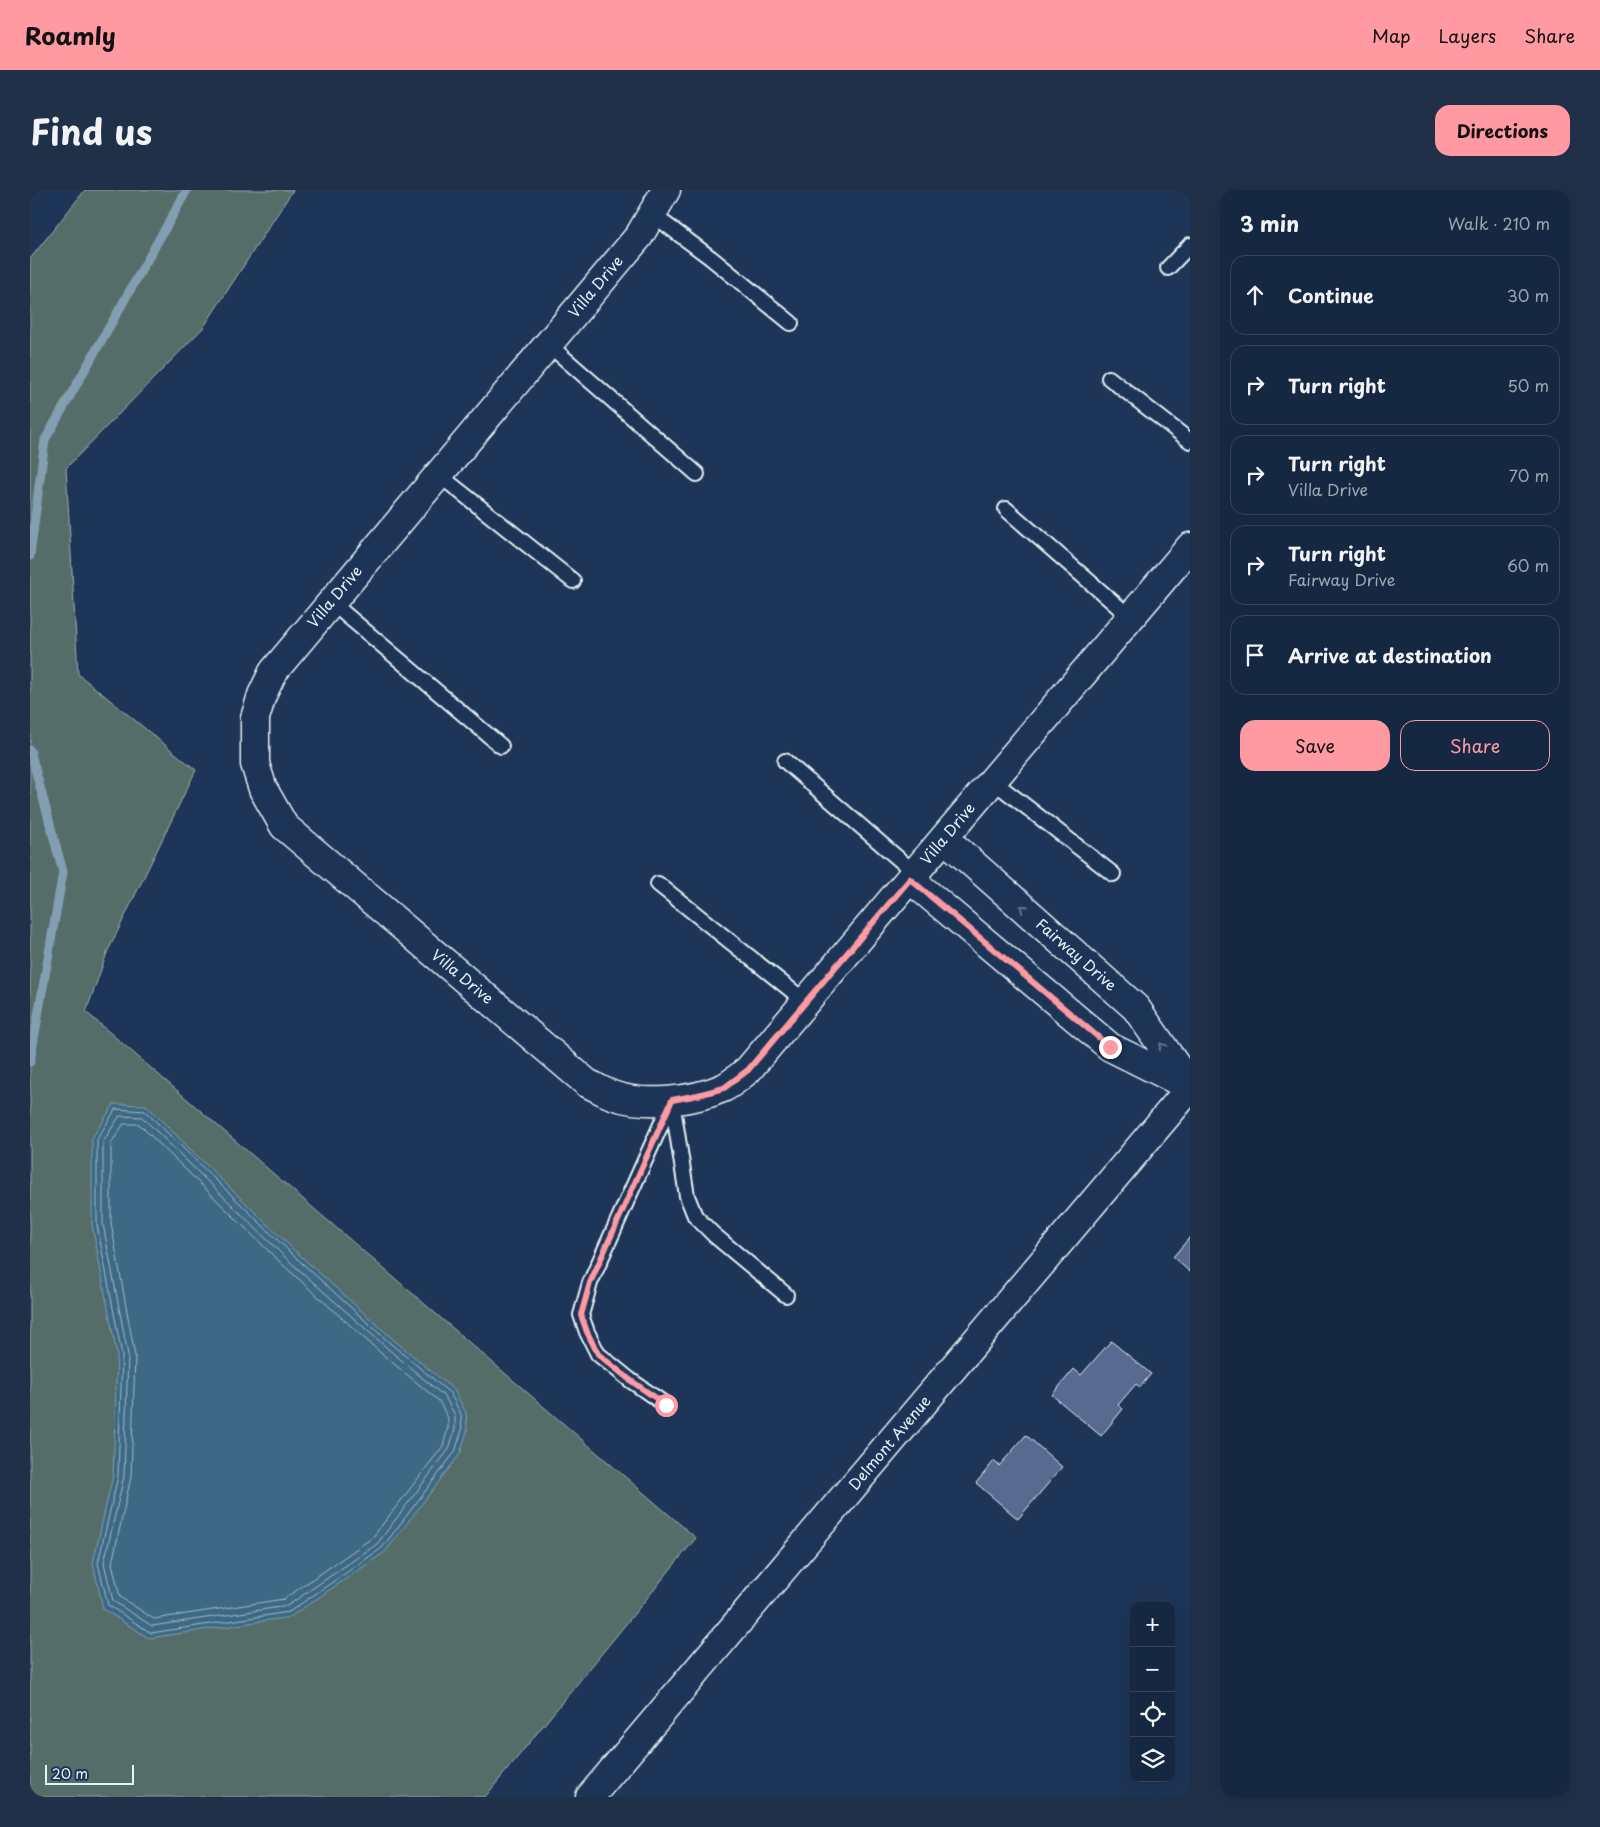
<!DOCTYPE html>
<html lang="en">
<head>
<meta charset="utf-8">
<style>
	:root { --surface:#162841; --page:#1f3048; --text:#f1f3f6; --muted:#9ea6b1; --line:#35445a; --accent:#ff9aa2 }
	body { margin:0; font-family:"Playpen Sans",sans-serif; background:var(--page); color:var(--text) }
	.controls { position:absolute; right:15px; bottom:15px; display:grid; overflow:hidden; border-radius:10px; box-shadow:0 5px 20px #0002 }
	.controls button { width:45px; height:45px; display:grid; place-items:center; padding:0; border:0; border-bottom:1px solid var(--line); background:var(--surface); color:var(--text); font:25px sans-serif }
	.scale { position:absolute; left:15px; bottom:12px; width:89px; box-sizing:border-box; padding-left:5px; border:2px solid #e8f1f8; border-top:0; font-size:14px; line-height:18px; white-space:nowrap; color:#e8f1f8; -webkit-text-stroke:4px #1d3557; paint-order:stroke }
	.stop { position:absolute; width:15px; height:15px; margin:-11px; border:4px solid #ff9aa2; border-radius:50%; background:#fff }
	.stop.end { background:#ff9aa2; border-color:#fff; box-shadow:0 1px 5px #0008 }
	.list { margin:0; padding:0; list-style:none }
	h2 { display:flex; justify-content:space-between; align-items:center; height:65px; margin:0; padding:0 20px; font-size:21px }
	h2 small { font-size:16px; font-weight:400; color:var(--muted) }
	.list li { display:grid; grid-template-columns:32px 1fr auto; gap:15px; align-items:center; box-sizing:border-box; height:80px; margin:0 10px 10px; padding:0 10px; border:1px solid var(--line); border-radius:15px }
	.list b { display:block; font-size:19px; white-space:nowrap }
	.list p { margin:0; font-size:16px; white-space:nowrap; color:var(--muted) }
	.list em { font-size:16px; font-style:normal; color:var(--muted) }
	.actions { display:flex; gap:10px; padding:15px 20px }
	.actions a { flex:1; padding:11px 0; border:1px solid var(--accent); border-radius:15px; text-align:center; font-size:18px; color:var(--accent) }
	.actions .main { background:var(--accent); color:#111 }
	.icon { flex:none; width:28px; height:28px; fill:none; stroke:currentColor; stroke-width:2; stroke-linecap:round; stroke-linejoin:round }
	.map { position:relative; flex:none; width:1160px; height:1607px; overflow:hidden; border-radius:15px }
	header { display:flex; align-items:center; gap:30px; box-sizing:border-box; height:70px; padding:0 25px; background:var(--accent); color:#111 }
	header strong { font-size:24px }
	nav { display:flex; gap:28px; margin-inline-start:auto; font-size:18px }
	.intro { display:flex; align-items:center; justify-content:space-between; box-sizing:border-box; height:120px; padding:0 30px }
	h1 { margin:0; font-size:35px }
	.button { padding:12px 22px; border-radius:15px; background:var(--accent); color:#111; font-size:18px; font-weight:700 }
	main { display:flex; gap:30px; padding:0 30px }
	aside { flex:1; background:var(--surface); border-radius:15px; box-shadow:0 5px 20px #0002 }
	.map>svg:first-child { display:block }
</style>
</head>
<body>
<header>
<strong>Roamly</strong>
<nav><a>Map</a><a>Layers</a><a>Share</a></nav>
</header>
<div class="intro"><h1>Find us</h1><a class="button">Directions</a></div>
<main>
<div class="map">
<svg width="1160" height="1607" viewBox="0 0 1160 1607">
	<rect width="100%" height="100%" fill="#1d3557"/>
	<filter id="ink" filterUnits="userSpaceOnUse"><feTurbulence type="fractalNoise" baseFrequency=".02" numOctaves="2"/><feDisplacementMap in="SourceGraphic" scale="10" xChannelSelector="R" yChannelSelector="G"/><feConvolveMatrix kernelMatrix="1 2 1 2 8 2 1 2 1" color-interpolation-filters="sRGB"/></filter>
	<g filter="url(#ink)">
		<!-- green -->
		<path fill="#556d69" stroke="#9eafb0" d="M 55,0 L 263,0 L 173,138 L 36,278 L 48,484 L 166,580 L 77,763 L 56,822 L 666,1348 L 455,1607 L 0,1607 L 0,69 Z"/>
		<!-- water -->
		<path fill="#3e6984" stroke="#829fb2" d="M 84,914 L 116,915 L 160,959 L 265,1061 L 364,1150 L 424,1200 L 436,1223 L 437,1241 L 430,1264 L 355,1362 L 260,1427 L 119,1448 L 73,1419 L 63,1373 L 83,1285 L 87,1165 L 62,1035 L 62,948 Z"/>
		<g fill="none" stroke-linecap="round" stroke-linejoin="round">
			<!-- shore -->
			<path stroke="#a4bbca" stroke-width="1" d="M 86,919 L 115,921 L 262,1064 L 361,1154 L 420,1203 L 431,1224 L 432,1240 L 425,1262 L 352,1358 L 259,1422 L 121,1443 L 78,1415 L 68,1373 L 88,1286 L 92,1165 L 67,1035 L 67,950 Z
				M 90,926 L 112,927 L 257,1069 L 357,1158 L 415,1207 L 425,1225 L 425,1239 L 419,1259 L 347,1354 L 257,1416 L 122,1436 L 83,1411 L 74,1373 L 94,1286 L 98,1165 L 73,1034 L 73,952 Z
				M 94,934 L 109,934 L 252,1074 L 352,1164 L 409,1211 L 418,1228 L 418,1238 L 413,1256 L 342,1348 L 254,1409 L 124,1429 L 90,1407 L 82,1373 L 101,1287 L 105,1166 L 81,1033 L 81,954 Z"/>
			<!-- stream -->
			<path stroke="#829fb2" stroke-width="9" d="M 0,366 L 15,250 L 157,0
				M 0,560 L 33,682 L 0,872"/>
		</g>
		<!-- building -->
		<path fill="#586b8f" stroke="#e8f1f8" d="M 1160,1047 L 1160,1082 L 1143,1067 Z
			M 1081,1151 L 1121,1184 L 1110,1197 L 1106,1194 L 1088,1215 L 1093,1219 L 1071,1246 L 1022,1205 L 1044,1179 L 1051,1185 Z
			M 996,1245 L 1032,1277 L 988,1329 L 946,1293 L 964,1271 L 969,1276 Z"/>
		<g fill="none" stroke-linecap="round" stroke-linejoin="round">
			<!-- service casing -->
			<g stroke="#e8f1f8" stroke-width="18">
				<path id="service" d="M 622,24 L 681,68 L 761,133
					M 1138,78 L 1160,55
					M 518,154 L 667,284
					M 1079,188 L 1160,251
					M 408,284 L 543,391
					M 976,319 L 1100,427
					M 301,412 L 471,556
					M 755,571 L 885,683
					M 963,591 L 1083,684
					M 628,694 L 776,812
					M 642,911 L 657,1006 L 665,1026 L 684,1045 L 756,1105
					M 636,1215 L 600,1190 L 568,1164 L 557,1142 L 551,1125 L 560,1093 L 642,910"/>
			</g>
			<!-- minor casing -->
			<g stroke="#e8f1f8" stroke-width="31">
				<path id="minor" d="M 636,0 L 609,46 L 243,482 L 232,505 L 225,528 L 225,574 L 233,599 L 254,636 L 557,893 C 566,897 575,903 585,906 C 616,916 663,911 693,898 C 702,894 710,886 718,880 L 1160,357
					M 914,648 L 1106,818 L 1160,896
					M 880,689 L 1080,857 L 1158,896"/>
			</g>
			<!-- tertiary casing -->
			<g stroke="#e8f1f8" stroke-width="31">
				<path id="tertiary" d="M 560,1607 L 1160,898"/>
			</g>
			<!-- service -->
			<use href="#service" stroke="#1d3557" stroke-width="14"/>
			<!-- minor -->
			<use href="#minor" stroke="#1d3557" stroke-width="28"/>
			<!-- tertiary -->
			<use href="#tertiary" stroke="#1d3557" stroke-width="28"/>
		</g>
		<!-- one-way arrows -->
		<defs><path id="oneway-chevron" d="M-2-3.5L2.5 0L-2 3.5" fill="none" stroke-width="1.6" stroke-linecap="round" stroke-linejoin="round" transform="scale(1.25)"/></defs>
		<g stroke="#64778f">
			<use href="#oneway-chevron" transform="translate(993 718) rotate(-139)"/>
			<use href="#oneway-chevron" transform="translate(1132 856) rotate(-124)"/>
		</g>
	</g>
	<g fill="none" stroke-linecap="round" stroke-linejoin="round" filter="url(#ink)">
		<!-- route -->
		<path stroke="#ff9aa2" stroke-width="6" d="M 636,1215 L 600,1190 L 568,1164 L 557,1142 L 551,1125 L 560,1093 L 642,910 L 668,905 L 694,898 L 718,880 L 880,689 L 1080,857"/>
	</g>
	<g text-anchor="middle" stroke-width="4" stroke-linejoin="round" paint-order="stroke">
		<!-- street labels -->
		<g font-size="15" fill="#e8f1f8" stroke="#1d3557">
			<text transform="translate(566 97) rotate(-50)" y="5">Villa Drive</text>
			<text transform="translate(305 407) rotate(-50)" y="5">Villa Drive</text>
			<text transform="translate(918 644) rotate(-50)" y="5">Villa Drive</text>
			<text transform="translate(1046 765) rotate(41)" y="5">Fairway Drive</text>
			<text transform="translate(432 787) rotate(40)" y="5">Villa Drive</text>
			<text transform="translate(860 1253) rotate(-50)" y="5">Delmont Avenue</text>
		</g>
	</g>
</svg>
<div class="controls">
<button>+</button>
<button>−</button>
<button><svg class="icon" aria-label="locate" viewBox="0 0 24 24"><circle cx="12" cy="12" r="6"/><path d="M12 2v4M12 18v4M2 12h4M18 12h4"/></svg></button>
<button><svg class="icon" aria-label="layers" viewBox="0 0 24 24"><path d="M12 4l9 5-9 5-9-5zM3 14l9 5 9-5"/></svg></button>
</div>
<div class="scale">20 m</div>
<div class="stop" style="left:636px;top:1215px"></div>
<div class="stop end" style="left:1080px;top:857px"></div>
</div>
<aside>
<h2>3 min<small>Walk · 210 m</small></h2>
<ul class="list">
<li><svg class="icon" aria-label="ahead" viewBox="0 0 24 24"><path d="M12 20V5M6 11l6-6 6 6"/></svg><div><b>Continue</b></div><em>30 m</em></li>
<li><svg class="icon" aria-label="right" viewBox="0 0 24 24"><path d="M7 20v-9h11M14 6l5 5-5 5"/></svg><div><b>Turn right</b></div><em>50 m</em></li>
<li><svg class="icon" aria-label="right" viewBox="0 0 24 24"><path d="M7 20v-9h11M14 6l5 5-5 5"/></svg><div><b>Turn right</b><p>Villa Drive</p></div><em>70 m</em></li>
<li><svg class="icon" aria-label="right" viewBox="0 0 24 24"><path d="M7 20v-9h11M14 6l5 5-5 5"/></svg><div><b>Turn right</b><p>Fairway Drive</p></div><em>60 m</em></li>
<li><svg class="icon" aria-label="arrive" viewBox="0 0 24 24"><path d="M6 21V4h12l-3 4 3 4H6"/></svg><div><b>Arrive at destination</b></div></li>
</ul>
<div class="actions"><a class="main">Save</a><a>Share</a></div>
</aside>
</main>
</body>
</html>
